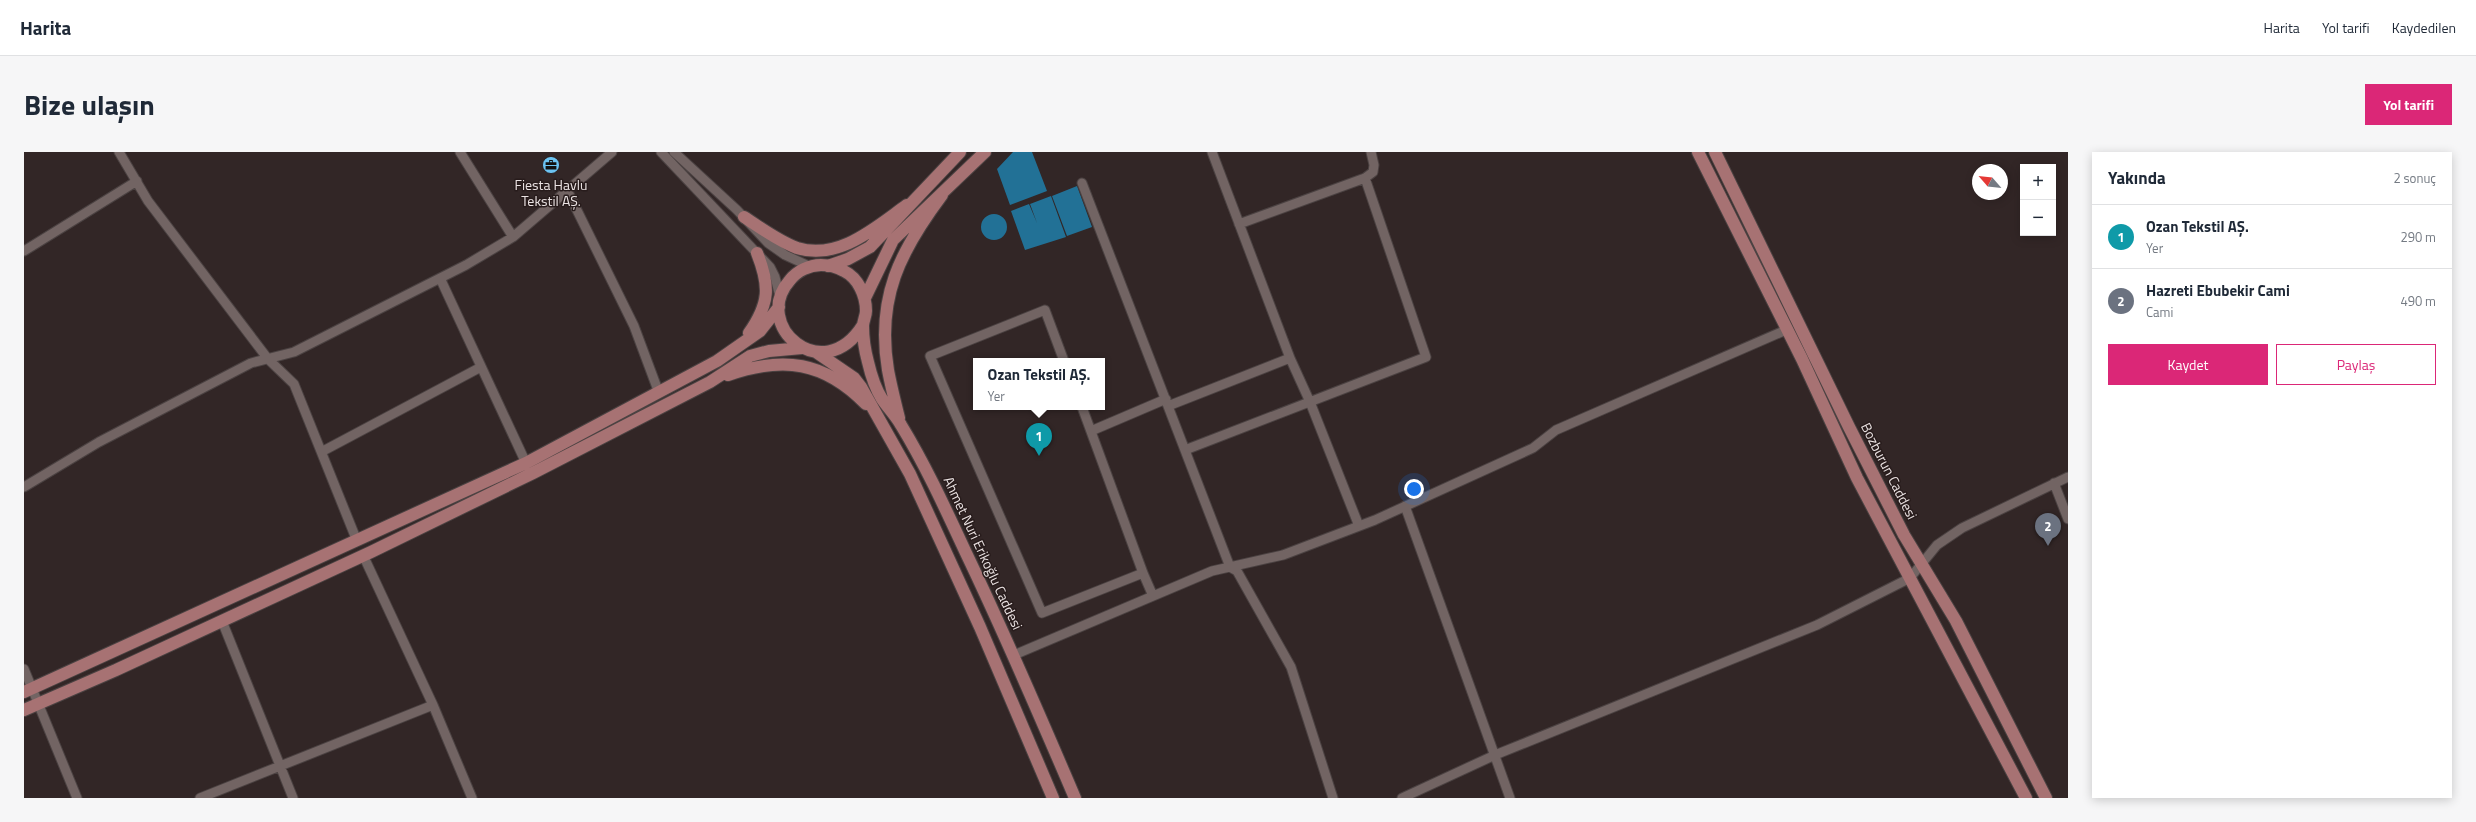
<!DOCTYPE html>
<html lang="tr">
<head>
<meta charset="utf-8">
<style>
	:root { --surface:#fff; --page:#f6f6f7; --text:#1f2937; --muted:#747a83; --line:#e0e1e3; --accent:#db2777 }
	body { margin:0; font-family:"Titillium Web",sans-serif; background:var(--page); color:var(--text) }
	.controls { position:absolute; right:12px; top:12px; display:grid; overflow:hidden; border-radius:0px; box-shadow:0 2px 10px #0003 }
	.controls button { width:36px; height:36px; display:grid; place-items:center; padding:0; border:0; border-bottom:1px solid var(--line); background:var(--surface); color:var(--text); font:20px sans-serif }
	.compass { position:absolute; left:1948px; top:12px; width:36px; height:36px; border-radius:50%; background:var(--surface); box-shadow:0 2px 10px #0003; rotate:298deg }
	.you { position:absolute; left:1390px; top:337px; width:14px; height:14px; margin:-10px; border:3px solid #fff; border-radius:50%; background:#1a73e8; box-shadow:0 0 0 6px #1a73e833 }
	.badge { display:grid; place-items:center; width:26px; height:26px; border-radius:50%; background:var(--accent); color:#fff; font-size:13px; font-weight:700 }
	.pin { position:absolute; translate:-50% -33px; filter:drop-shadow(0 1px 2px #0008) }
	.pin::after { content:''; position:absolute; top:21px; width:14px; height:12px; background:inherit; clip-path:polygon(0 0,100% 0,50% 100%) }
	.popup { position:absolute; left:949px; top:206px; width:132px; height:52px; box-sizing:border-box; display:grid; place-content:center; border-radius:0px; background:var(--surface); filter:drop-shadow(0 1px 3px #0005); font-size:13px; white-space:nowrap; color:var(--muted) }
	.popup b { font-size:15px; color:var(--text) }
	.popup::after { content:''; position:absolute; left:50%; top:100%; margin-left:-8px; border:8px solid transparent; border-top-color:var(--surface) }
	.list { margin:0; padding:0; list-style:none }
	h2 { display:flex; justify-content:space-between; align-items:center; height:52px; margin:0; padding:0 16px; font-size:17px }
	h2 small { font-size:13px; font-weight:400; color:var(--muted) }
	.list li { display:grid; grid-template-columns:26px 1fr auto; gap:12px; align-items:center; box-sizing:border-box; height:64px; padding:0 16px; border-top:1px solid var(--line) }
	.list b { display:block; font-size:15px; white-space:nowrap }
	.list p { margin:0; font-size:13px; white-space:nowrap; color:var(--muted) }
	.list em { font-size:13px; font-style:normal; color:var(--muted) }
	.actions { display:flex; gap:8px; padding:12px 16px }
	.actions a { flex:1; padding:9px 0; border:1px solid var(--accent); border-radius:0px; text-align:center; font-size:14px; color:var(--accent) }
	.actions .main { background:var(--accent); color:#fff }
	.map { position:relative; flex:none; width:2044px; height:646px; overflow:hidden; border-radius:0px }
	header { display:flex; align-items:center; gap:24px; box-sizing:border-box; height:56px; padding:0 20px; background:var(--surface); border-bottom:1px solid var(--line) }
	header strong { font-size:19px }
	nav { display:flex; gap:22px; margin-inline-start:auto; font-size:14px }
	.intro { display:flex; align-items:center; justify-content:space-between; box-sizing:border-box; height:96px; padding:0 24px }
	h1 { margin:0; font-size:28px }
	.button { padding:10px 18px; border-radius:0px; background:var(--accent); color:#fff; font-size:14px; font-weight:700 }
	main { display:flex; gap:24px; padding:0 24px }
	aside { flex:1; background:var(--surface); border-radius:0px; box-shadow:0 2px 10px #0003 }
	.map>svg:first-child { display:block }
</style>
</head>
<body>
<header>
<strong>Harita</strong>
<nav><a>Harita</a><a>Yol tarifi</a><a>Kaydedilen</a></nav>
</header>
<div class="intro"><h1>Bize ulaşın</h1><a class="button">Yol tarifi</a></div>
<main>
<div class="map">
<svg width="2044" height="646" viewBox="0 0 2044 646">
	<rect width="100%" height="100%" fill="#322626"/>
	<!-- water -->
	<path fill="#227196" d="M 989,0 L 1008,0 L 1023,39 L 986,53 L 973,17 Z
		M 1053,34 L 1068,75 L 1043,84 L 1028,44 Z
		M 1027,44 L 1042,85 L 1001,98 L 987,59 L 1005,52 L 1013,71 L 1006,52 Z
		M957 75a13 13 0 1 1 26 0a13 13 0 1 1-26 0Z"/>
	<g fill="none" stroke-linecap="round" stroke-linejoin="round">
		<!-- minor casing -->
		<g stroke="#4b4242" stroke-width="11">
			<path id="minor" d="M 95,0 L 124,49 L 244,207 L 270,232 L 333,389
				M 436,0 L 489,85
				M 637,0 L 746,115 L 751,125 L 756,145
				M 650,0 L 713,58 L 744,91 L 761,103 L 787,115
				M 1058,31 L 1206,415 L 1213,419 L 1267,515 L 1309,646
				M 544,40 L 610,174 L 635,241
				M 1215,72 L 1341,26 L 1349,20 L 1350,13 L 1347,0
				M 0,99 L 113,29
				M 416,126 L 502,311
				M 1266,206 L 1286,250 L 1335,374
				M 1040,209 L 1021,158 L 906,204 L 1018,461 L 1119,421 L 1058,255
				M 1144,254 L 1266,206 L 1188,0
				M 1067,279 L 1142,247
				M 1161,298 L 1402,205 L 1341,26
				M 299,299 L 457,215
				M 2030,331 L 2044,367
				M 0,335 L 75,290 L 227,211 L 270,200 L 442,113 L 489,85 L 588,0
				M 1381,354 L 1486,646
				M 339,403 L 409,553 L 448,646
				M 1119,421 L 1129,444
				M 198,469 L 269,646
				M 990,503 L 1188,419 L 1259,403 L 1351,368 L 1509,296 L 1532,278 L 1762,178
				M 0,517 L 53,646
				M 176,646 L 409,553
				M 1378,646 L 1471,603 L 1793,473 L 1886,426 L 1913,393 L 1938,376 L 2044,325"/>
		</g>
		<!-- major casing -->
		<g stroke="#4b4242" stroke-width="14">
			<path id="major" d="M 1674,0 L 1778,207 L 1833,326 L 2002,646
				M 1691,0 L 1825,275 L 1880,383 L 1932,469 L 2022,646
				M 720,65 C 737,76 754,89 773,96 C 815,109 852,75 883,53
				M 804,114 L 824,107 L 846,95 L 936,0
				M 841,146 L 869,88 L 961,0
				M 839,173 C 799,237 726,173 766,128 C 773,119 785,113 797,113 C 805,113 813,115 820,119 C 834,126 842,143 842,159 C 842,164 839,169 839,174 C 839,186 841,199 844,210 C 847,223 851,236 858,247 C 864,256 872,264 877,273 C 902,314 922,358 942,401 C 981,482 1016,564 1051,646
				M 725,181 C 746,151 746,134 733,101
				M 792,200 L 830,226 L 837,235 L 886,322 L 956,475 L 1029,646
				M 704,223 C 759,204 800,209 842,252
				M 875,266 C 871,250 867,234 864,218 C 852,146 876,99 918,43
				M 0,540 L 502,311 L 693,209 L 736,179 L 755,155
				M 0,558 L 92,518 L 347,400 L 509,321 L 686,230 L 726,204 L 745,199 L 778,196"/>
		</g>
		<!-- minor -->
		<use href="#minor" stroke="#726463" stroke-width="9"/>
		<!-- major -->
		<use href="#major" stroke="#a77273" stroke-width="12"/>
	</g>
	<!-- icons -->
	<defs>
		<g id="office-disc" transform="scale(0.9)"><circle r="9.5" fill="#6bc3f2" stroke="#281c1c"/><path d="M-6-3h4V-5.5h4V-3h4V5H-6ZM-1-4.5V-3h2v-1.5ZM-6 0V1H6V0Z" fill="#111"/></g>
	</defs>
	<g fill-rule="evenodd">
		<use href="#office-disc" x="527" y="13"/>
	</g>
	<g text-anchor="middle" stroke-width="3" stroke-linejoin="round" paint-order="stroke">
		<!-- poi labels -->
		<g font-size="14" fill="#ebe3e3" stroke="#281c1c">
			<text x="527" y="38">Fiesta Havlu<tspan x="527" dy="16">Tekstil AŞ.</tspan></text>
		</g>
		<!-- street labels -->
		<g font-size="14" fill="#ebe3e3" stroke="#281c1c">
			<text transform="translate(1865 319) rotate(63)" y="5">Bozburun Caddesi</text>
			<text transform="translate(959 401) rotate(65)" y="5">Ahmet Nuri Erikoğlu Caddesi</text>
		</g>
	</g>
</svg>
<div class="controls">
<button>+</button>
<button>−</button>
</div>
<svg class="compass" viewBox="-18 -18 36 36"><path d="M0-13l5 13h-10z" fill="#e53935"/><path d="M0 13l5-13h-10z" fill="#747a83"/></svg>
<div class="you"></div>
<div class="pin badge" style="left:1015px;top:304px;background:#0f9aa8">1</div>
<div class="popup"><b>Ozan Tekstil AŞ.</b>Yer</div>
<div class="pin badge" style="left:2024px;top:394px;background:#6b7280">2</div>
</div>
<aside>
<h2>Yakında<small>2 sonuç</small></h2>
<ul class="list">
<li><span class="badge" style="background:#0f9aa8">1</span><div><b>Ozan Tekstil AŞ.</b><p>Yer</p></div><em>290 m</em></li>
<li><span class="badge" style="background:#6b7280">2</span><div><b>Hazreti Ebubekir Cami</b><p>Cami</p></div><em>490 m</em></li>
</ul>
<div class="actions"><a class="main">Kaydet</a><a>Paylaş</a></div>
</aside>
</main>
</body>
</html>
